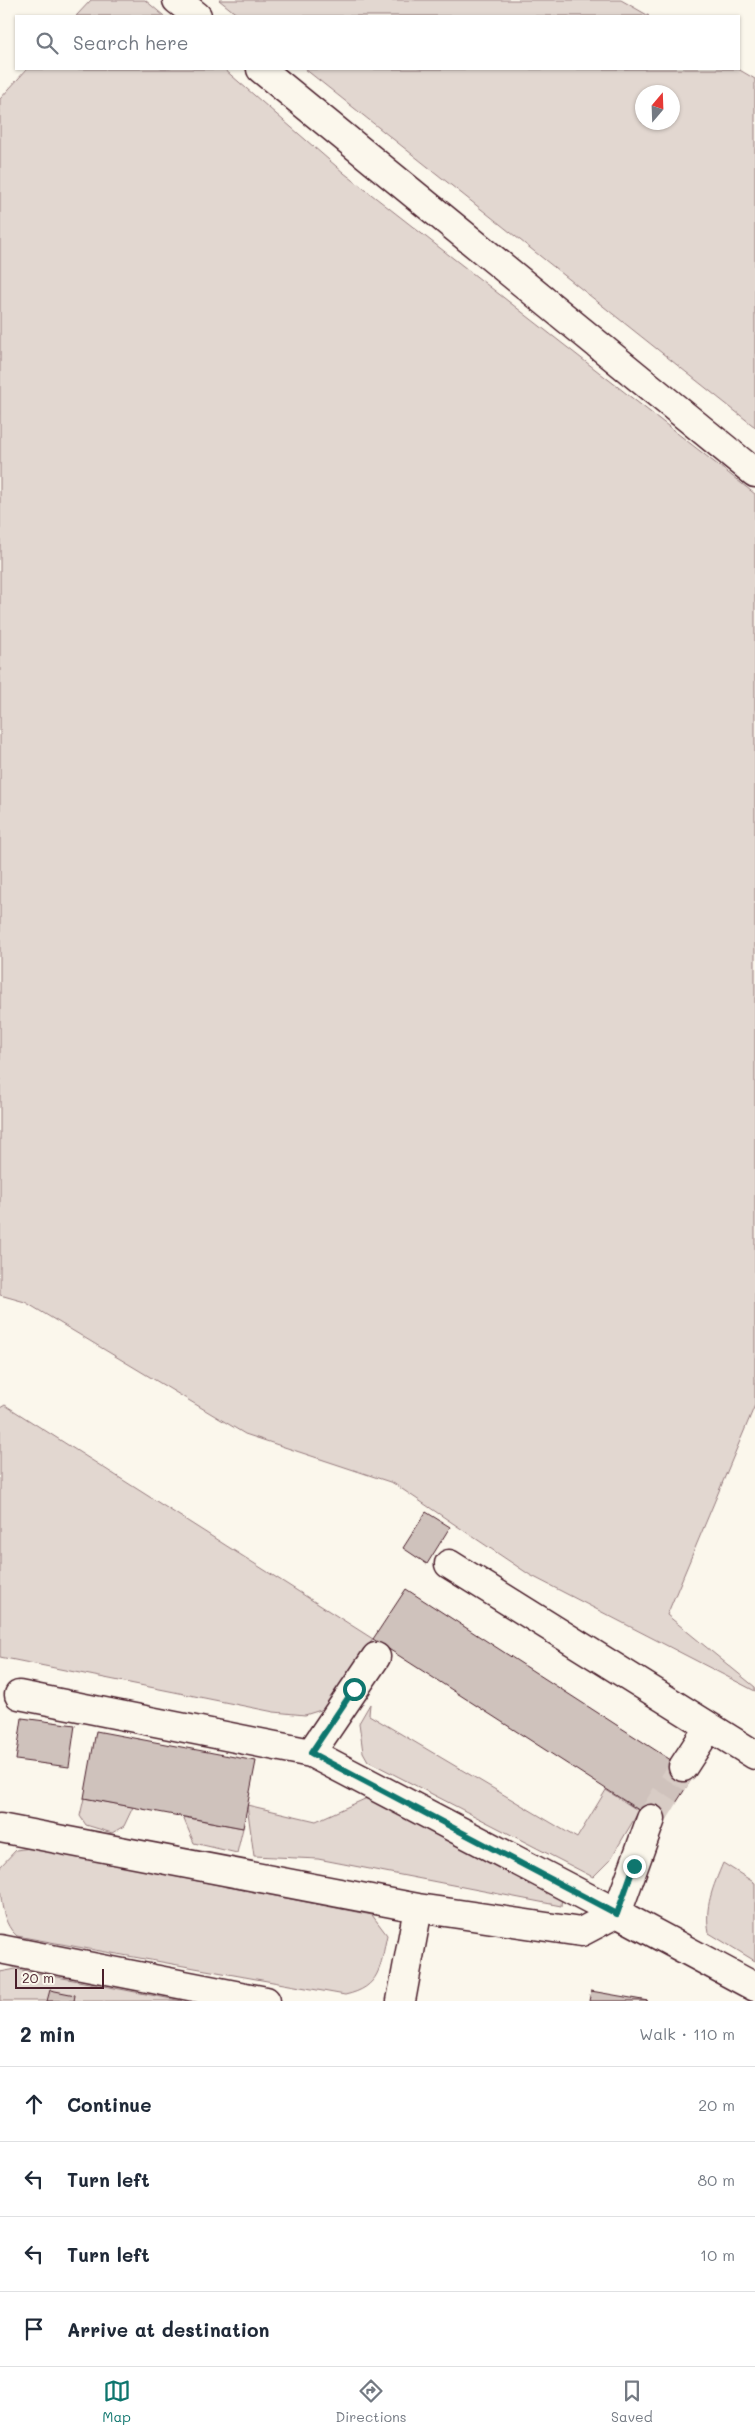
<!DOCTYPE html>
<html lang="en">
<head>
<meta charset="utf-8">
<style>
	:root { --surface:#fff; --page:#f6f6f7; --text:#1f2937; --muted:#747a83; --line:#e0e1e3; --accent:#0f766e }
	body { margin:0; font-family:Mali,sans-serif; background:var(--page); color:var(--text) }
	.compass { position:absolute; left:635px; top:85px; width:45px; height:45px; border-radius:50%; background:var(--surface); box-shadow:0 1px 4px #0004; rotate:19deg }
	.scale { position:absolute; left:15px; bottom:12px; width:89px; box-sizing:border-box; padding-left:5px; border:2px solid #4a1f2b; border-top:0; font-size:14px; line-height:18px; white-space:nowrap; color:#4a1f2b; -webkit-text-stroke:4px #fbf7ec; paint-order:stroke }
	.stop { position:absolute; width:15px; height:15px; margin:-11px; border:4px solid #0f766e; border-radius:50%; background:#fff }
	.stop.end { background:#0f766e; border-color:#fff; box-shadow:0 1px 5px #0008 }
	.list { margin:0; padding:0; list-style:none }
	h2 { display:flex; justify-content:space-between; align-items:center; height:65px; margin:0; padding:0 20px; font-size:21px }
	h2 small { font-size:16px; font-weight:400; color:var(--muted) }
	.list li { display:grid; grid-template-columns:32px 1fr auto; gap:15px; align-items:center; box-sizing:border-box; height:75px; padding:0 20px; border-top:1px solid var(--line) }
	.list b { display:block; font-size:19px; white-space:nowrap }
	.list em { font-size:16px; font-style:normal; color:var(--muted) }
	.icon { flex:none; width:28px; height:28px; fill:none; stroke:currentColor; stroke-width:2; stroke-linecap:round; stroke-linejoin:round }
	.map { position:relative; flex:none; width:755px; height:2001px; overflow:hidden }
	.search { position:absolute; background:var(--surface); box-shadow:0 1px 4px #0004; left:15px; right:15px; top:15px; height:55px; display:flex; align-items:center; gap:12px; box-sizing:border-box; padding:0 18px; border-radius:0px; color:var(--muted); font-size:19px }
	.sheet { height:365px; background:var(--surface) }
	nav { display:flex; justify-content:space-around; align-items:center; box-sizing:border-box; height:70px; border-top:1px solid var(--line); background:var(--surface); font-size:14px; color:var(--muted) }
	nav a { display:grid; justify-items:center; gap:2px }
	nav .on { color:var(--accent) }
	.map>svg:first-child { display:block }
</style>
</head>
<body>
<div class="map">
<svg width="755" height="2001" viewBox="0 0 755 2001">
	<rect width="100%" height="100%" fill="#fbf7ec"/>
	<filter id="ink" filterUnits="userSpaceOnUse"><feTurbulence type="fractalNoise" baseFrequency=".02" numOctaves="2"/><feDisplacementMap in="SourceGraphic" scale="10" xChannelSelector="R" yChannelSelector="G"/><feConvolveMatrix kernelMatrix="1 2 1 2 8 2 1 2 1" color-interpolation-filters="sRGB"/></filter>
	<g filter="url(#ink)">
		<!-- green -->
		<path fill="#e2d7d0" stroke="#967b7e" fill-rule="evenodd" d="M 91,0 L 145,0 L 164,16 L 76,16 Z
			M 219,0 L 621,0 L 649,16 L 239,16 Z
			M 27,69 L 224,69 L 344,173 L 755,494 L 755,1405 L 667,1615 L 755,1687 L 755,1691 L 530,1575 L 393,1483 L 245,1434 L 25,1302 L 0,1295 L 0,99 Z
			M 305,69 L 738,69 L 755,79 L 755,427 ZM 642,92 L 672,92 L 672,122 L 642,122 Z
			M 5,1405 L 373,1639 L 324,1709 L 305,1715 L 274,1712 L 0,1657 L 0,1408 Z
			M 370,1704 L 369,1715 L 577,1838 L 606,1790 L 639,1811 L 610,1860 L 593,1877 L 368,1761 L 363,1752 L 359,1723 Z
			M 84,1798 L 133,1807 L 124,1826 L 112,1833 L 86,1825 L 80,1816 Z
			M 367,1798 L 562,1896 L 561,1906 L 318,1859 L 254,1856 L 247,1805 L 316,1821 Z
			M 183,1817 L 243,1828 L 237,1853 L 194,1843 Z
			M 30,1848 L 372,1915 L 387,1935 C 380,1967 381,1987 345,1995 L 17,1936 C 0,1922 0,1891 0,1867 L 16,1850 Z
			M 723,1863 L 755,1883 L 755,1961 L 709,1933 C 704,1907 713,1887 723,1863 Z
			M 16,1969 L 182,2001 L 0,2001 L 0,1972 Z"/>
		<!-- building -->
		<path fill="#cfc2bc" stroke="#4a1f2b" d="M 426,1512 L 450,1527 L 427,1564 L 403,1548 Z
			M 406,1589 L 694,1775 L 662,1825 L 373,1639 Z
			M 22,1718 L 75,1725 L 69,1767 L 16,1760 Z
			M 96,1731 L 256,1761 L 243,1828 L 84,1798 Z
			M 50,1990 L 75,1995 L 74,2001 L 47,2001 Z
			M 591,1991 L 648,2001 L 589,2001 Z"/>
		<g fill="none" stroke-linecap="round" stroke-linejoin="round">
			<!-- minor-tunnel -->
			<path stroke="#d8ccc5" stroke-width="28" stroke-dasharray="28 14" stroke-linecap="butt" d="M 651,1819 L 683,1767"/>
			<!-- minor casing -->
			<g stroke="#4a1f2b" stroke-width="31">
				<path id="minor" d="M 449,1564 L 755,1755
					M 19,1695 L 311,1753 L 617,1913 L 651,1819
					M 311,1753 L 376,1657
					M 683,1767 L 709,1727
					M 0,1828 L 418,1908 L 581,1932 L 617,1913 L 755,1987
					M 0,1949 L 266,2001
					M 401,2001 L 418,1908"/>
			</g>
			<!-- major casing -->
			<g stroke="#4a1f2b" stroke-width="31">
				<path id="major" d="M 177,0 L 197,16
					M 261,69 L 755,473"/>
			</g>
			<!-- minor -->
			<use href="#minor" stroke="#fbf7ec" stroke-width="28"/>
			<!-- major -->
			<use href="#major" stroke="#fbf7ec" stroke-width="28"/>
		</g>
	</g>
	<g fill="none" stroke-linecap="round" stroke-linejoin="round" filter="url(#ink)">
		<!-- route -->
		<path stroke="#0f766e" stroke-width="6" d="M 354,1689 L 311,1753 L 617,1914 L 634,1866"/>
	</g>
</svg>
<svg class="compass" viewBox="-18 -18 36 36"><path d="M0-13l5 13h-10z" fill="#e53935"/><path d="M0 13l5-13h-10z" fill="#747a83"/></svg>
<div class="scale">20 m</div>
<div class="stop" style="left:354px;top:1689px"></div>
<div class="stop end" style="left:634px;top:1866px"></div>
<div class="search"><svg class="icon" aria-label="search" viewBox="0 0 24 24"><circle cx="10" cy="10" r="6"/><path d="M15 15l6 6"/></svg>Search here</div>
</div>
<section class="sheet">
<h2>2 min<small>Walk · 110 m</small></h2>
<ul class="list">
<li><svg class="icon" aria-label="ahead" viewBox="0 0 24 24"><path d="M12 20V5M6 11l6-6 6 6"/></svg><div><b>Continue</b></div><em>20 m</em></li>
<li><svg class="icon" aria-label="left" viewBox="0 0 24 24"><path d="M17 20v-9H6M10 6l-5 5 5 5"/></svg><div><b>Turn left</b></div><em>80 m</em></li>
<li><svg class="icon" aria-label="left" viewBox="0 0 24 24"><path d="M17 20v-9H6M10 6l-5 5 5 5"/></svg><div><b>Turn left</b></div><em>10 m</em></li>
<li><svg class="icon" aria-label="arrive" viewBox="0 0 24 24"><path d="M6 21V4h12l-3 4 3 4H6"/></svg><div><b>Arrive at destination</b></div></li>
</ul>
</section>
<nav>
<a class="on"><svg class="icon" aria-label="map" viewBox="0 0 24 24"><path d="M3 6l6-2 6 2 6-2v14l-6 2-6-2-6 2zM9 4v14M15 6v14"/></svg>Map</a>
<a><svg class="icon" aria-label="directions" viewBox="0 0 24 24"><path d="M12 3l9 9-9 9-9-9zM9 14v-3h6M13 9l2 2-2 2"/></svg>Directions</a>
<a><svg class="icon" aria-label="saved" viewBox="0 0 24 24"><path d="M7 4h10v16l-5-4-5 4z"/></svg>Saved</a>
</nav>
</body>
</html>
